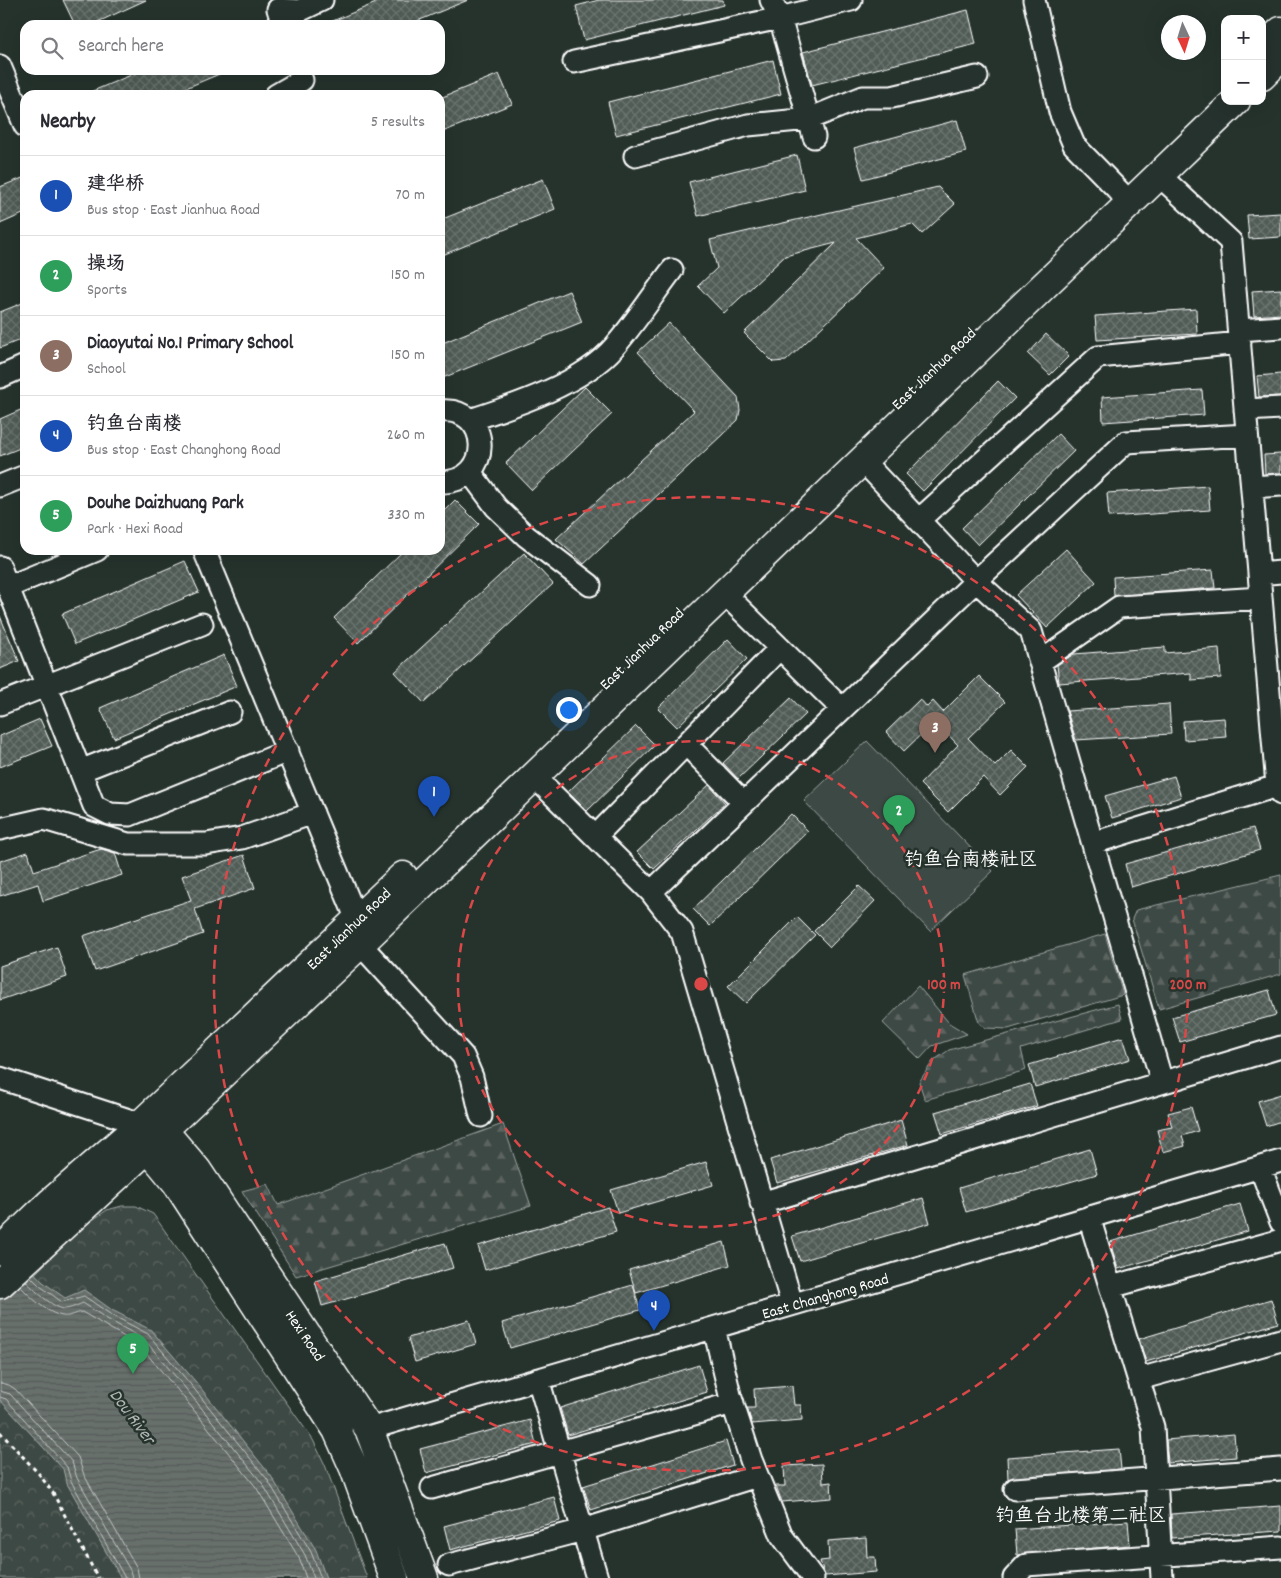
<!DOCTYPE html>
<html lang="en">
<head>
<meta charset="utf-8">
<style>
	:root { --surface:#fff; --page:#f2f2f3; --text:#2b2b33; --muted:#7c7c81; --line:#e1e1e2; --accent:#8a5d65 }
	body { margin:0; font-family:Dekko,"LXGW WenKai TC",sans-serif; background:var(--page); color:var(--text) }
	.controls { position:absolute; right:15px; top:15px; display:grid; overflow:hidden; border-radius:10px; box-shadow:0 5px 20px #0002 }
	.controls button { width:45px; height:45px; display:grid; place-items:center; padding:0; border:0; border-bottom:1px solid var(--line); background:var(--surface); color:var(--text); font:25px sans-serif }
	.compass { position:absolute; left:1161px; top:15px; width:45px; height:45px; border-radius:50%; background:var(--surface); box-shadow:0 5px 20px #0002; rotate:176deg }
	.you { position:absolute; left:568px; top:709px; width:18px; height:18px; margin:-12px; border:4px solid #fff; border-radius:50%; background:#1a73e8; box-shadow:0 0 0 8px #1a73e833 }
	.badge { display:grid; place-items:center; width:32px; height:32px; border-radius:50%; background:var(--accent); color:#fff; font-size:16px; font-weight:700 }
	.pin { position:absolute; translate:-50% -41px; filter:drop-shadow(0 1px 2px #0008) }
	.pin::after { content:''; position:absolute; top:26px; width:18px; height:15px; background:inherit; clip-path:polygon(0 0,100% 0,50% 100%) }
	.list { margin:0; padding:0; list-style:none }
	h2 { display:flex; justify-content:space-between; align-items:center; height:65px; margin:0; padding:0 20px; font-size:21px }
	h2 small { font-size:16px; font-weight:400; color:var(--muted) }
	.list li { display:grid; grid-template-columns:32px 1fr auto; gap:15px; align-items:center; box-sizing:border-box; height:80px; padding:0 20px; border-top:1px solid var(--line) }
	.list b { display:block; font-size:19px; white-space:nowrap }
	.list p { margin:0; font-size:16px; white-space:nowrap; color:var(--muted) }
	.list em { font-size:16px; font-style:normal; color:var(--muted) }
	.icon { flex:none; width:28px; height:28px; fill:none; stroke:currentColor; stroke-width:2; stroke-linecap:round; stroke-linejoin:round }
	.map { position:relative; flex:none; width:1281px; height:1578px; overflow:hidden }
	.search { position:absolute; background:var(--surface); box-shadow:0 5px 20px #0002; left:20px; top:20px; width:425px; height:55px; display:flex; align-items:center; gap:12px; box-sizing:border-box; padding:0 18px; border-radius:15px; color:var(--muted); font-size:19px }
	.panel { position:absolute; background:var(--surface); box-shadow:0 5px 20px #0002; left:20px; top:90px; width:425px; height:465px; border-radius:15px }
	.map>svg:first-child { display:block }
</style>
</head>
<body>
<div class="map">
<svg width="1281" height="1578" viewBox="0 0 1281 1578">
	<defs>
		<pattern id="forest-firs" width="22" height="20" patternUnits="userSpaceOnUse" patternTransform="scale(1.25)"><rect width="22" height="20" fill="#3e4944"/><path d="M5 1l3.5 6h-7zM16 11l3.5 6h-7z" fill="#5b6460"/></pattern>
		<pattern id="park-crowns" width="20" height="18" patternUnits="userSpaceOnUse" patternTransform="scale(1.25)"><rect width="20" height="18" fill="#3e4944"/><path d="M2 6a3 3 0 1 1 6 0M12 15a3 3 0 1 1 6 0" fill="none" stroke="#5b6460"/></pattern>
		<pattern id="water-rules" width="6" height="5" patternUnits="userSpaceOnUse" patternTransform="scale(1.25)"><rect width="6" height="5" fill="#67706c"/><path d="M0 2.5h6" fill="none" stroke="#575a59"/></pattern>
		<pattern id="building-cross-hatch" width="8" height="8" patternUnits="userSpaceOnUse" patternTransform="scale(1.25)"><rect width="8" height="8" fill="#515c57"/><path d="M0 0l8 8M0 8l8-8" fill="none" stroke="#6b7470"/></pattern>
	</defs>
	<rect width="100%" height="100%" fill="#26332d"/>
	<filter id="ink" filterUnits="userSpaceOnUse"><feTurbulence type="fractalNoise" baseFrequency=".02" numOctaves="2"/><feDisplacementMap in="SourceGraphic" scale="10" xChannelSelector="R" yChannelSelector="G"/><feConvolveMatrix kernelMatrix="1 2 1 2 8 2 1 2 1" color-interpolation-filters="sRGB"/></filter>
	<g filter="url(#ink)">
		<!-- forest -->
		<path fill="url(#forest-firs)" stroke="#9ea4a2" d="M 1281,875 L 1281,974 L 1159,1009 L 1132,919 L 1136,910 Z
			M 1105,934 L 1123,995 L 1008,1029 L 986,1028 L 979,1023 L 965,975 Z
			M 918,986 L 949,1023 L 967,1034 L 932,1046 L 920,1059 L 883,1023 Z
			M 1118,1004 L 1122,1019 L 1021,1049 L 1026,1070 L 925,1100 L 919,1082 L 933,1061 L 949,1050 Z
			M 503,1124 L 531,1206 L 296,1276 L 242,1191 L 268,1184 L 278,1205 Z"/>
		<!-- park -->
		<path fill="url(#park-crowns)" stroke="#9ea4a2" d="M 122,1206 L 136,1206 L 153,1214 L 313,1440 L 325,1465 L 367,1578 L 0,1578 L 0,1308 L 84,1226 L 107,1210 Z"/>
		<!-- pitch -->
		<path fill="#3e4944" stroke="#9ea4a2" d="M 867,741 L 993,871 L 930,931 L 804,801 Z"/>
		<!-- water -->
		<path fill="url(#water-rules)" stroke="#a4a9a7" d="M 0,1237 L 43,1282 L 65,1298 L 84,1290 L 112,1310 L 151,1330 L 195,1381 L 271,1476 L 316,1550 L 326,1578 L 121,1578 L 66,1482 L 63,1469 L 0,1400 Z"/>
		<g fill="none" stroke-linecap="round" stroke-linejoin="round">
			<!-- shore -->
			<path stroke="#c2c6c4" stroke-width="1" d="M 30,1276 L 40,1286 L 62,1302 L 84,1296 L 110,1314 L 148,1334 L 191,1385 L 267,1479 L 311,1552 L 321,1578
				M 26,1281 C 33,1289 53,1308 64,1309 C 71,1309 77,1305 83,1303 L 107,1319 L 144,1339 L 186,1389 L 262,1483 L 305,1555 L 314,1578
				M 20,1286 C 30,1296 47,1314 63,1316 C 70,1317 76,1313 82,1312 L 140,1346 L 180,1393 L 256,1487 L 299,1558 L 306,1578
				M 0,1383 L 9,1385 L 15,1389 L 78,1457 L 84,1475 L 137,1568 L 139,1578
				M 0,1391 L 10,1394 L 72,1462 L 77,1478 L 130,1570 L 132,1578
				M 0,1397 L 6,1399 L 67,1467 L 71,1481 L 125,1578"/>
		</g>
		<!-- building -->
		<path fill="url(#building-cross-hatch)" stroke="#fff" d="M 63,0 L 146,0 L 91,25 L 75,25 Z
			M 383,0 L 468,0 L 408,25 L 323,25 Z
			M 599,0 L 723,0 L 724,5 L 584,40 L 576,6 Z
			M 968,10 L 976,44 L 812,85 L 803,52 Z
			M 773,60 L 781,94 L 616,135 L 608,102 Z
			M 143,70 L 229,70 L 169,95 L 83,95 Z
			M 499,74 L 512,104 L 440,133 L 440,98 Z
			M 957,120 L 966,152 L 863,179 L 854,148 Z
			M 797,155 L 805,190 L 698,216 L 689,182 Z
			M 25,177 L 25,213 L 0,224 L 0,187 Z
			M 543,179 L 555,209 L 440,256 L 440,220 Z
			M 938,187 L 955,204 L 922,234 L 912,224 L 856,238 L 884,268 L 786,361 L 773,362 L 744,333 L 836,243 L 785,256 L 724,313 L 698,286 L 717,268 L 710,240 Z
			M 1281,213 L 1281,237 L 1249,239 L 1247,215 Z
			M 1281,289 L 1281,314 L 1254,316 L 1252,291 Z
			M 569,291 L 582,322 L 440,379 L 440,344 Z
			M 25,302 L 25,338 L 0,348 L 0,312 Z
			M 1196,309 L 1197,334 L 1097,340 L 1095,316 Z
			M 669,323 L 738,397 L 740,410 L 738,420 L 584,564 L 556,539 L 694,411 L 638,352 Z
			M 1046,334 L 1069,356 L 1050,375 L 1028,354 Z
			M 1281,374 L 1281,396 L 1259,397 L 1257,376 Z
			M 998,381 L 1015,398 L 923,491 L 906,474 Z
			M 585,387 L 612,414 L 532,490 L 506,463 Z
			M 1202,390 L 1204,415 L 1103,422 L 1102,397 Z
			M 25,408 L 25,446 L 0,456 L 0,419 Z
			M 1058,434 L 1074,451 L 978,545 L 962,528 Z
			M 1281,454 L 1281,473 L 1265,474 L 1264,455 Z
			M 1208,486 L 1210,510 L 1109,517 L 1107,493 Z
			M 455,500 L 479,524 L 358,643 L 334,618 L 404,550 L 440,550 L 440,515 Z
			M 1066,549 L 1096,582 L 1047,628 L 1016,595 Z
			M 524,553 L 553,584 L 424,703 L 395,672 Z
			M 185,561 L 199,592 L 75,644 L 62,614 Z
			M 1213,570 L 1215,588 L 1114,596 L 1113,577 Z
			M 0,616 L 19,661 L 0,669 Z
			M 728,639 L 747,659 L 677,727 L 658,708 Z
			M 1165,647 L 1165,653 L 1219,648 L 1221,678 L 1191,680 L 1191,673 L 1059,683 L 1057,665 L 1074,654 Z
			M 224,655 L 237,686 L 114,738 L 100,708 Z
			M 979,676 L 1005,702 L 968,738 L 995,766 L 1011,750 L 1028,767 L 1000,795 L 983,777 L 948,812 L 920,784 L 958,745 L 935,721 L 904,751 L 886,732 L 920,699 L 927,707 L 933,701 L 943,712 Z
			M 791,698 L 806,714 L 738,779 L 723,763 Z
			M 1169,704 L 1171,734 L 1076,740 L 1067,711 Z
			M 1224,718 L 1226,737 L 1184,740 L 1183,721 Z
			M 40,719 L 52,746 L 0,767 L 0,736 Z
			M 636,726 L 655,745 L 587,811 L 568,792 Z
			M 1174,776 L 1181,797 L 1112,818 L 1105,796 Z
			M 709,785 L 725,803 L 654,869 L 637,852 Z
			M 791,814 L 808,831 L 710,926 L 693,909 Z
			M 1253,828 L 1260,850 L 1131,887 L 1125,864 Z
			M 101,849 L 115,853 L 122,875 L 43,901 L 38,884 L 0,896 L 0,861 L 28,852 L 34,871 Z
			M 244,855 L 255,888 L 195,909 L 203,934 L 95,971 L 83,936 L 191,900 L 182,876 Z
			M 859,886 L 875,901 L 830,947 L 814,931 Z
			M 797,917 L 815,935 L 746,1003 L 728,986 Z
			M 57,947 L 67,977 L 0,1000 L 0,966 Z
			M 1269,990 L 1276,1015 L 1180,1042 L 1172,1017 Z
			M 1123,1037 L 1130,1059 L 1035,1087 L 1029,1065 Z
			M 1030,1084 L 1037,1106 L 942,1134 L 935,1112 Z
			M 1281,1094 L 1281,1121 L 1266,1126 L 1258,1101 Z
			M 1191,1107 L 1198,1131 L 1182,1136 L 1185,1146 L 1163,1152 L 1157,1130 L 1172,1127 L 1168,1113 Z
			M 901,1120 L 908,1145 L 777,1183 L 770,1160 Z
			M 1090,1149 L 1097,1174 L 966,1212 L 959,1188 Z
			M 706,1162 L 713,1185 L 618,1213 L 611,1190 Z
			M 923,1198 L 930,1223 L 800,1261 L 792,1236 Z
			M 1240,1204 L 1248,1231 L 1118,1269 L 1110,1242 Z
			M 608,1207 L 616,1232 L 485,1270 L 478,1246 Z
			M 724,1242 L 730,1265 L 636,1293 L 629,1270 Z
			M 445,1243 L 453,1268 L 322,1306 L 315,1281 Z
			M 633,1285 L 640,1310 L 510,1348 L 502,1323 Z
			M 1271,1299 L 1278,1323 L 1146,1362 L 1139,1339 Z
			M 469,1320 L 476,1344 L 415,1362 L 408,1338 Z
			M 699,1365 L 707,1392 L 568,1435 L 560,1408 Z
			M 792,1386 L 794,1405 L 801,1405 L 802,1420 L 752,1424 L 747,1408 L 755,1408 L 754,1389 Z
			M 530,1420 L 536,1444 L 426,1473 L 420,1449 Z
			M 1234,1434 L 1236,1457 L 1168,1463 L 1166,1440 Z
			M 726,1441 L 733,1465 L 591,1510 L 583,1486 Z
			M 1119,1449 L 1121,1469 L 1008,1479 L 1007,1457 Z
			M 822,1464 L 823,1483 L 831,1482 L 832,1498 L 782,1502 L 776,1486 L 785,1486 L 784,1466 Z
			M 554,1497 L 560,1521 L 450,1550 L 444,1526 Z
			M 1281,1506 L 1281,1531 L 1172,1538 L 1171,1514 Z
			M 1128,1521 L 1130,1545 L 1017,1555 L 1015,1529 Z
			M 866,1538 L 867,1557 L 875,1557 L 876,1572 L 825,1576 L 820,1561 L 829,1560 L 828,1541 Z"/>
		<g fill="none" stroke-linecap="round" stroke-linejoin="round">
			<!-- minor casing -->
			<g stroke="#fff" stroke-width="25">
				<path id="minor" d="M 771,0 L 780,18 L 814,137
					M 1034,0 L 1060,112 L 1074,145 L 1119,191 L 1129,204
					M 283,25 L 278,9 L 299,11 L 322,0
					M 574,62 L 780,18 L 851,0
					M 0,66 L 25,126
					M 276,95 L 302,80
					M 635,156 L 748,125 L 809,119 L 863,97 L 892,97 L 977,77
					M 1160,176 L 1231,242 L 1277,786 L 1281,794
					M 1239,330 L 1281,327
					M 0,377 L 25,366
					M 1245,410 L 1281,408
					M 440,411 C 491,405 496,483 440,482
					M 470,420 C 514,406 584,383 615,346 C 635,323 653,295 672,270
					M 862,460 L 976,581 L 1031,631 L 1162,1082
					M 470,472 L 496,507 L 526,536 L 590,585
					M 0,486 L 25,476
					M 1252,487 L 1281,485
					M 920,519 L 1098,357 L 1240,343
					M 204,550 L 357,920 L 360,944 L 463,1056 L 472,1077 L 481,1116
					M 0,567 L 94,806 L 110,814 L 130,815 L 288,751
					M 1259,574 L 1281,572
					M 8,587 L 97,550
					M 724,593 L 842,709
					M 1040,662 L 1119,607 L 1261,598
					M 0,704 L 202,624
					M 686,744 L 744,803
					M 80,771 L 230,712
					M 533,775 L 651,892 L 682,932 L 792,1304
					M 0,829 L 44,819 L 128,844 L 206,844 L 242,838 L 313,813
					M 595,837 L 780,648
					M 1093,843 L 1277,786
					M 651,892 L 976,581 L 1126,442 L 1247,435
					M 0,1078 L 141,1124
					M 1260,1167 L 1281,1222
					M 761,1203 L 1281,1047
					M 1089,1217 L 1153,1427 L 1162,1578
					M 1111,1287 L 1281,1240
					M 714,1328 L 730,1395 L 751,1460 L 782,1536 L 813,1578
					M 538,1379 L 597,1578
					M 1139,1379 L 1281,1340
					M 369,1429 L 1281,1161
					M 432,1488 L 733,1403
					M 1015,1489 L 1281,1469
					M 449,1565 L 583,1530 L 757,1476
					M 1014,1578 L 1026,1565 L 1281,1547"/>
			</g>
			<!-- major casing -->
			<g stroke="#fff" stroke-width="31">
				<path id="major" d="M 1262,50 L 1281,31
					M 1262,76 L 1281,57
					M 145,1125 L 163,1130 L 197,1170 L 369,1429 L 424,1578
					M 143,1131 L 148,1148 L 176,1182 L 337,1430 L 354,1468 L 394,1578
					M 0,1251 L 50,1203 L 141,1124 L 403,876
					M 0,1284 L 148,1148 L 163,1130 L 360,944 L 1236,101"/>
			</g>
			<!-- path -->
			<path stroke="#fff" stroke-width="3" stroke-dasharray="4 4" stroke-linecap="butt" d="M 0,1432 L 39,1474 L 53,1493 L 98,1578"/>
			<!-- minor -->
			<use href="#minor" stroke="#26332d" stroke-width="21"/>
			<!-- major -->
			<use href="#major" stroke="#26332d" stroke-width="28"/>
		</g>
	</g>
	<!-- distance rings -->
	<g fill="none" stroke="#dc4848" stroke-width="2.5" stroke-dasharray="9 6">
		<circle cx="701" cy="984" r="243"/>
		<circle cx="701" cy="984" r="487"/>
	</g>
	<g text-anchor="middle" stroke-width="5" stroke-linejoin="round" paint-order="stroke">
		<!-- street labels -->
		<g font-size="16" fill="#fff" stroke="#26332d">
			<text transform="translate(933 368) rotate(-44)" y="6">East Jianhua Road</text>
			<text transform="translate(641 648) rotate(-44)" y="6">East Jianhua Road</text>
			<text transform="translate(348 928) rotate(-44)" y="6">East Jianhua Road</text>
			<text transform="translate(825 1295) rotate(-16)" y="6">East Changhong Road</text>
			<text transform="translate(306 1335) rotate(56)" y="6">Hexi Road</text>
		</g>
		<!-- water labels -->
		<g font-size="18" font-style="italic" fill="#b3b8b6" stroke="#26332d">
			<text transform="translate(133 1416) rotate(53)" y="6">Dou River</text>
		</g>
		<!-- quarter labels -->
		<g font-size="19" fill="#fff" stroke="#26332d">
			<text x="971" y="865">钓鱼台南楼社区</text>
			<text x="1081" y="1521">钓鱼台北楼第二社区</text>
		</g>
	</g>
	<circle cx="701" cy="984" r="8" fill="#dc4848" stroke="#26332d" stroke-width="2.5"/>
	<g font-size="15" text-anchor="middle" font-weight="bold" fill="#dc4848" stroke="#26332d" stroke-width="5" stroke-linejoin="round" paint-order="stroke">
		<text x="944" y="989">100 m</text>
		<text x="1188" y="989">200 m</text>
	</g>
</svg>
<div class="controls">
<button>+</button>
<button>−</button>
</div>
<svg class="compass" viewBox="-18 -18 36 36"><path d="M0-13l5 13h-10z" fill="#e53935"/><path d="M0 13l5-13h-10z" fill="#7c7c81"/></svg>
<div class="you"></div>
<div class="pin badge" style="left:434px;top:817px;background:#1a4fb4">1</div>
<div class="pin badge" style="left:899px;top:836px;background:#2e9e5b">2</div>
<div class="pin badge" style="left:935px;top:753px;background:#8d6e63">3</div>
<div class="pin badge" style="left:654px;top:1331px;background:#1a4fb4">4</div>
<div class="pin badge" style="left:133px;top:1374px;background:#2e9e5b">5</div>
<div class="search"><svg class="icon" aria-label="search" viewBox="0 0 24 24"><circle cx="10" cy="10" r="6"/><path d="M15 15l6 6"/></svg>Search here</div>
<section class="panel">
<h2>Nearby<small>5 results</small></h2>
<ul class="list">
<li><span class="badge" style="background:#1a4fb4">1</span><div><b>建华桥</b><p>Bus stop · East Jianhua Road</p></div><em>70 m</em></li>
<li><span class="badge" style="background:#2e9e5b">2</span><div><b>操场</b><p>Sports</p></div><em>150 m</em></li>
<li><span class="badge" style="background:#8d6e63">3</span><div><b>Diaoyutai No.1 Primary School</b><p>School</p></div><em>150 m</em></li>
<li><span class="badge" style="background:#1a4fb4">4</span><div><b>钓鱼台南楼</b><p>Bus stop · East Changhong Road</p></div><em>260 m</em></li>
<li><span class="badge" style="background:#2e9e5b">5</span><div><b>Douhe Daizhuang Park</b><p>Park · Hexi Road</p></div><em>330 m</em></li>
</ul>
</section>
</div>
</body>
</html>
